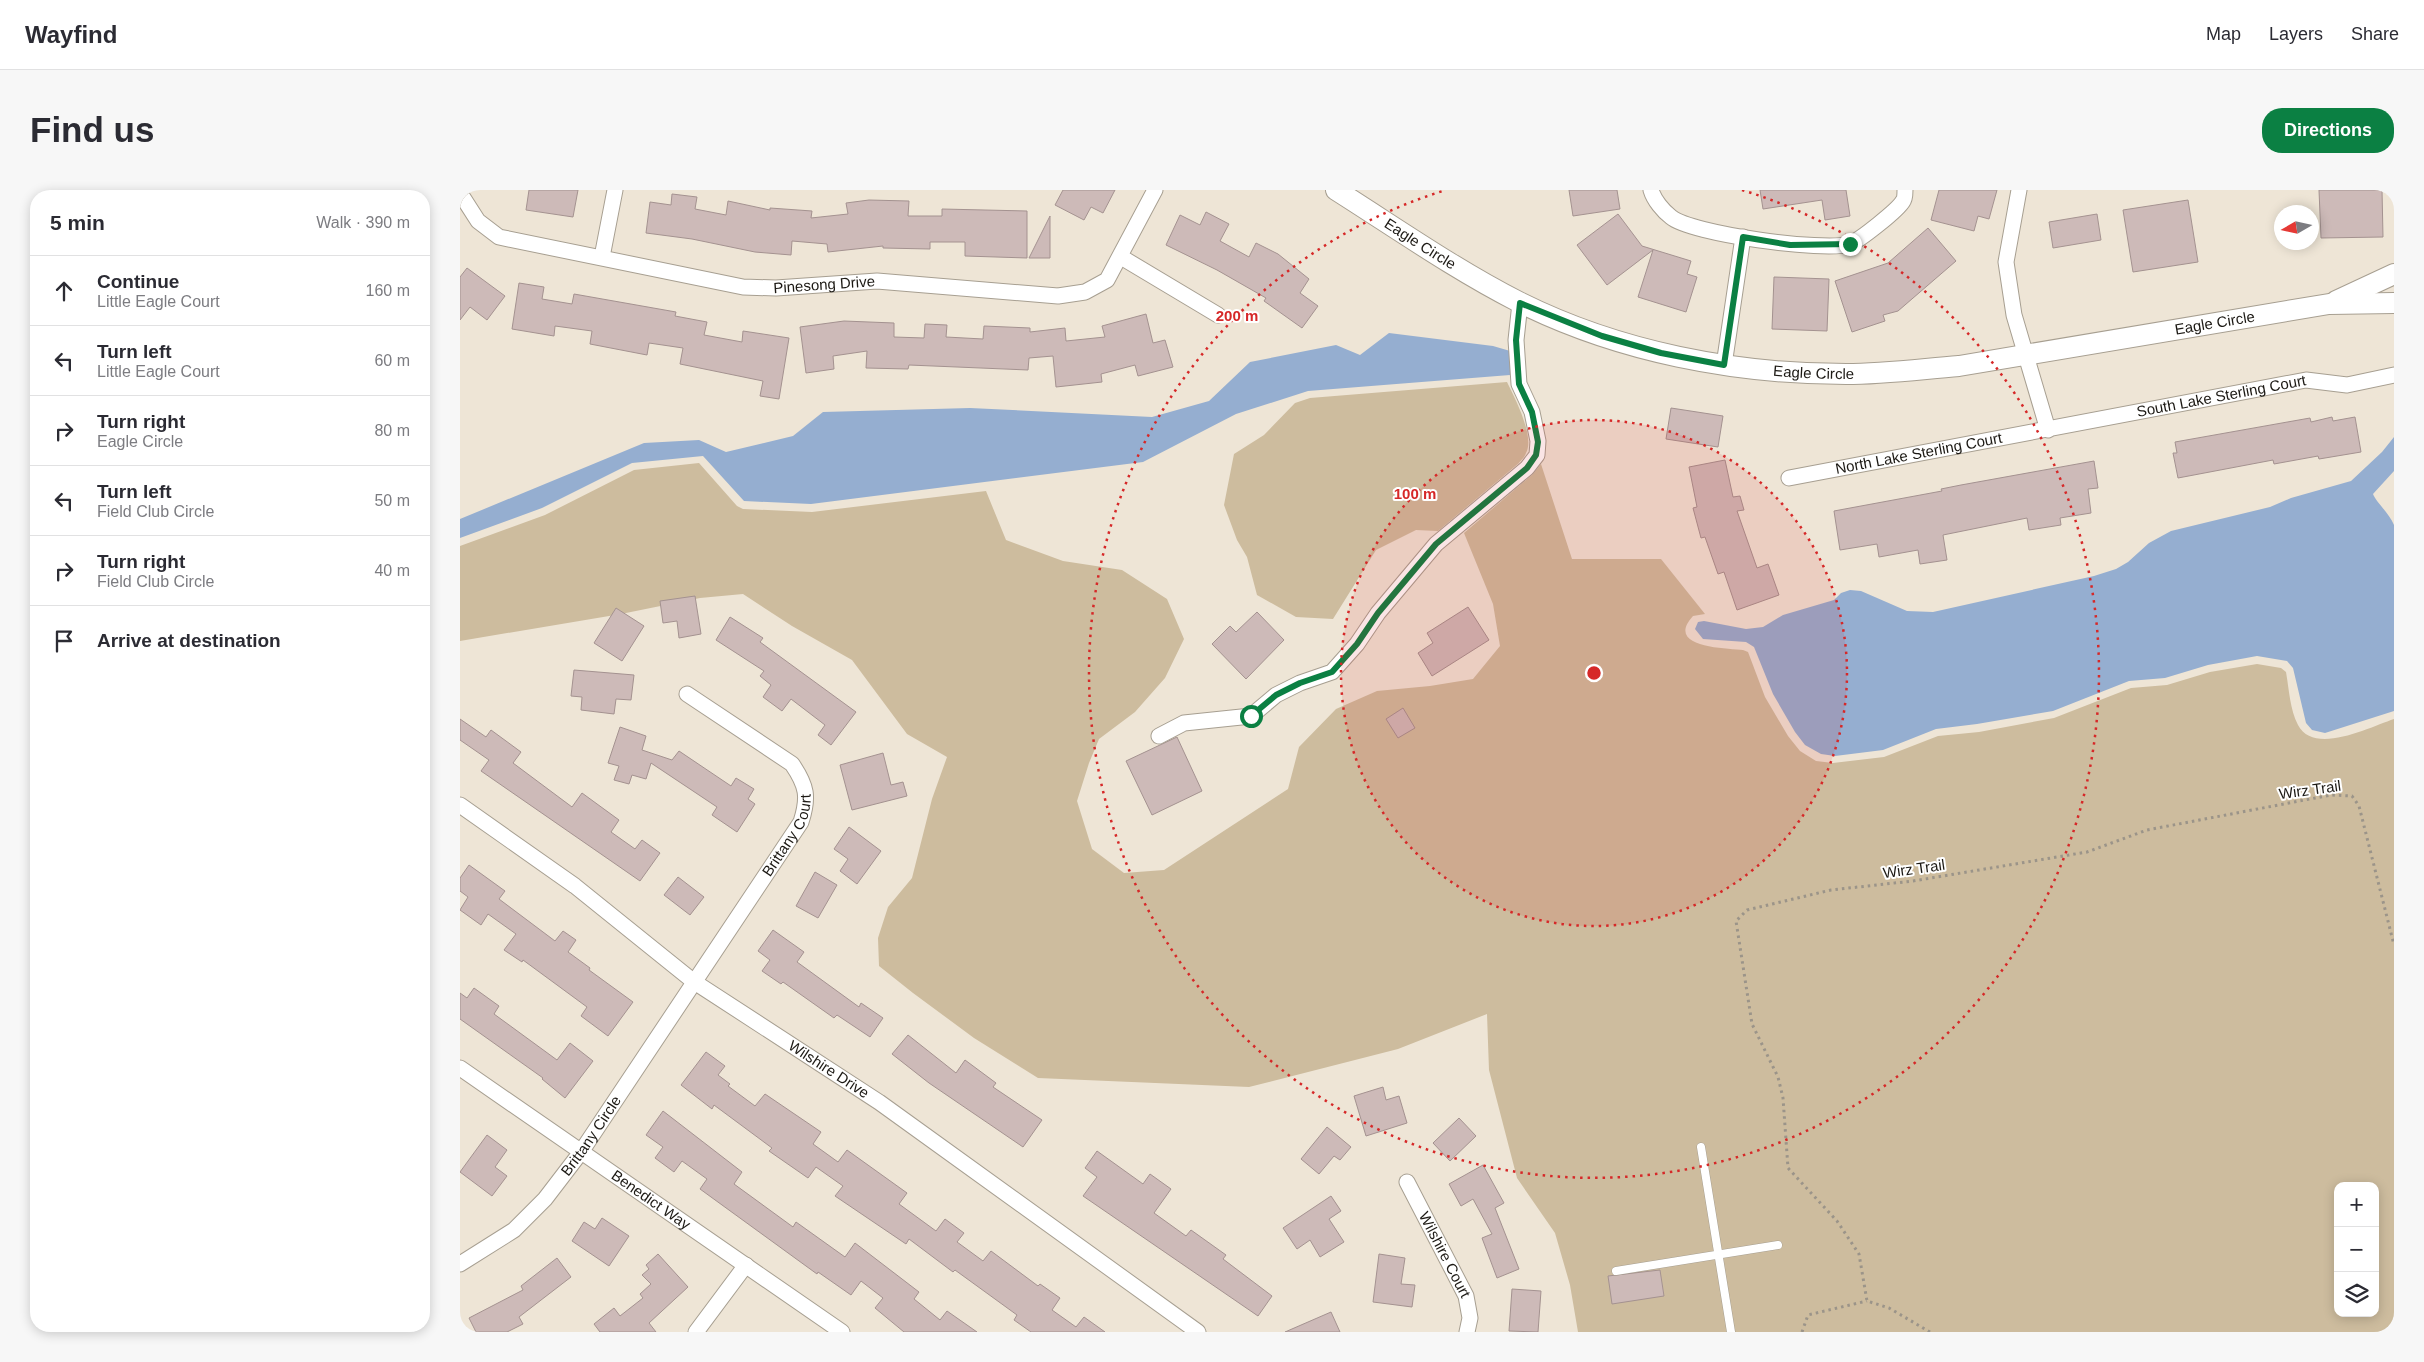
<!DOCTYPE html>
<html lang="en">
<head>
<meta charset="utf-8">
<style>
	:root { --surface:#fff; --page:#f7f7f7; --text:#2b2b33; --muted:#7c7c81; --line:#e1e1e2; --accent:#0b8043 }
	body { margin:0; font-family:Arial,sans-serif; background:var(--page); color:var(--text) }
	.controls { position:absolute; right:15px; bottom:15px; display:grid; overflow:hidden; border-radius:10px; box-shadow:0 2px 12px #0003 }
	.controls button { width:45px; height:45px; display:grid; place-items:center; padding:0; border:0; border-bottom:1px solid var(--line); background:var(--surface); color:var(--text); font:25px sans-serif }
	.compass { position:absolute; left:1814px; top:15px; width:45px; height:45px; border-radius:50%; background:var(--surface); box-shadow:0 2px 12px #0003; rotate:261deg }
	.stop { position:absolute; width:15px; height:15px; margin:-11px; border:4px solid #0b8043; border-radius:50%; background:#fff }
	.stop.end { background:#0b8043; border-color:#fff; box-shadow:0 1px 5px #0008 }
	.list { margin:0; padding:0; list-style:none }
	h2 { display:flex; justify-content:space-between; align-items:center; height:65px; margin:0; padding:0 20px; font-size:21px }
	h2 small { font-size:16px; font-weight:400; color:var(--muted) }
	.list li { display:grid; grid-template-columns:32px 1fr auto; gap:15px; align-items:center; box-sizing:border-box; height:70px; padding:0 20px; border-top:1px solid var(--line) }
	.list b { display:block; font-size:19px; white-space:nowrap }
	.list p { margin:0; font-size:16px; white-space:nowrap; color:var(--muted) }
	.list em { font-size:16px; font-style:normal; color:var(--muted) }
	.icon { flex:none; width:28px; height:28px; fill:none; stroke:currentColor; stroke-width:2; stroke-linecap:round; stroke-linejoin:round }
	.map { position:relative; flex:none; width:1934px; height:1142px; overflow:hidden; border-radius:20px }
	header { display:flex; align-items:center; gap:30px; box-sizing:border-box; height:70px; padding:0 25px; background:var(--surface); border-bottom:1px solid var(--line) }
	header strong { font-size:24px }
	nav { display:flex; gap:28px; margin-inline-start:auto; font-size:18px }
	.intro { display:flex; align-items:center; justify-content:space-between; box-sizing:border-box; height:120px; padding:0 30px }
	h1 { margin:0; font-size:35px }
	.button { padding:12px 22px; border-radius:20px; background:var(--accent); color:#fff; font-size:18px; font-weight:700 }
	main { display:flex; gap:30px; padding:0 30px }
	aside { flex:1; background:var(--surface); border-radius:20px; box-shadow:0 2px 12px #0003 }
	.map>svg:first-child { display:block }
</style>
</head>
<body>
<header>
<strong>Wayfind</strong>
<nav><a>Map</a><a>Layers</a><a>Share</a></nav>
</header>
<div class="intro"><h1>Find us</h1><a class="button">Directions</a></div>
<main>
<aside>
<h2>5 min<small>Walk · 390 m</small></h2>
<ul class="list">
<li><svg class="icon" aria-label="ahead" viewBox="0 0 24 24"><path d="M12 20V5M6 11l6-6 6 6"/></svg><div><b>Continue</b><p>Little Eagle Court</p></div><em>160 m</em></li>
<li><svg class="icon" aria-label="left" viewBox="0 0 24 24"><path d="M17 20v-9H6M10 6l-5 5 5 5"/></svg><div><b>Turn left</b><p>Little Eagle Court</p></div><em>60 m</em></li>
<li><svg class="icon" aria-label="right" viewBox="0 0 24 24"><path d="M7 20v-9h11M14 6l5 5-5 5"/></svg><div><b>Turn right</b><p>Eagle Circle</p></div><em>80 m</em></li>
<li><svg class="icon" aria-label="left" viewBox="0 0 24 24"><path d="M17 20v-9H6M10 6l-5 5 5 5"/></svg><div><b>Turn left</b><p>Field Club Circle</p></div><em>50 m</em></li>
<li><svg class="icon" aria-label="right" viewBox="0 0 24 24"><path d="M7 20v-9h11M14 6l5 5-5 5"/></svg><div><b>Turn right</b><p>Field Club Circle</p></div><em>40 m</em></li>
<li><svg class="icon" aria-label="arrive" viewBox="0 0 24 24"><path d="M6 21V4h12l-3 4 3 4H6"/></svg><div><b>Arrive at destination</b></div></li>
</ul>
</aside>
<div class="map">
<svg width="1934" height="1142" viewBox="0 0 1934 1142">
	<rect width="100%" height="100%" fill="#eee5d6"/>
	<!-- green -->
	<path fill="#cdbc9e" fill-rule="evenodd" d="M 1047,192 C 1055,208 1075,247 1066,263 C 1065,267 1061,270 1059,273 L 978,341 L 956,340 L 916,360 L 873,429 L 836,427 L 797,405 L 787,367 L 777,350 L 764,315 L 774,264 L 804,245 L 835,213 L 850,208 Z
		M 239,273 L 277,316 L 283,319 L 352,322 L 526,301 L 546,350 L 603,371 L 662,380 L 707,409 L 724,449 L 705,488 L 675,522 L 639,549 L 629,573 L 617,611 L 632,659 L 664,683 L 704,680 L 828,599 L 839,557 L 876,519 L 917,501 L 970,496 L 1013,489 L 1040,456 L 1033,414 L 1004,343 L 1073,284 L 1081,274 L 1112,369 L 1201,369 L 1245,424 L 1233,426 C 1204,458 1266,458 1283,460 L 1288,462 L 1305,507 L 1328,546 L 1340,561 L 1356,571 L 1373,573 L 1424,567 L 1478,546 L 1519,542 L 1594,528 L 1671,498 L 1707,495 L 1750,482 L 1797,474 L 1821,478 L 1826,482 C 1829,499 1830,520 1838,535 C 1854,566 1910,537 1934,529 L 1934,1142 L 1118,1142 L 1110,1095 L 1095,1043 L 1057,988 L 1029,880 L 1027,824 L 938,859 L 789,897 L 578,888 L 514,848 L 453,803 L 419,776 L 418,748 L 428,717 L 452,688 L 472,609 L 487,567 L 447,544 L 392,470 L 332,436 L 283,404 L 240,408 L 161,424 L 0,451 L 0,356 L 85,325 L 174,280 ZM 1878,996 L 1915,996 L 1915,1123 L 1878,1123 Z"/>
	<!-- water -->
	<path fill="#95aed0" d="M 929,143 L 1033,156 L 1057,163 L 1050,185 L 848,201 L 776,224 L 683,272 L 351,314 L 284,311 L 243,266 L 172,273 L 82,318 L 0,348 L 0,329 L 184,253 L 239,250 L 266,262 L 333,246 L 363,222 L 510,218 L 692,227 L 749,211 L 790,172 L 876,155 L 900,165 Z
		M 1934,247 L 1934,281 L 1913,304 C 1916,312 1929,323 1934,335 L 1934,521 L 1865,543 L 1852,540 L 1846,533 L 1833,478 L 1827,471 L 1797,466 L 1748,475 L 1705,488 L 1669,491 L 1593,521 L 1517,534 L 1476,539 L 1423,560 L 1375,566 L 1361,564 L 1345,555 L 1335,542 L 1313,504 L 1294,457 L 1286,452 L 1243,449 L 1235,439 L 1238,432 L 1244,431 L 1286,439 L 1303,437 L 1323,425 L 1374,410 L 1381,403 L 1390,400 L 1401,401 L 1447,421 L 1473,422 L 1634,386 L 1656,379 L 1668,372 L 1689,353 L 1711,341 L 1810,317 L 1831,308 L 1891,291 L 1922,262 Z"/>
	<!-- building -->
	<path fill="#cdbab8" stroke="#a49290" d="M 69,0 L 118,0 L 113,27 L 66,20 Z
		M 603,0 L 655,0 L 643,23 L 631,17 L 624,30 L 595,15 Z
		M 1109,0 L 1157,0 L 1160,19 L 1113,26 Z
		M 1300,0 L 1386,0 L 1390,26 L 1365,30 L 1362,10 L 1303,19 Z
		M 1479,0 L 1537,0 L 1529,29 L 1518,26 L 1514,41 L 1471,30 Z
		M 1859,0 L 1922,0 L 1923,47 L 1861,48 Z
		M 212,4 L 237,7 L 235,19 L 266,25 L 268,11 L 310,20 L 310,18 L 352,21 L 351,28 L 388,24 L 386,13 L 409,10 L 449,11 L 448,26 L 482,26 L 482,19 L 567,21 L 567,68 L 505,66 L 505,52 L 470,52 L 470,59 L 423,58 L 423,56 L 368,62 L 367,54 L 332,51 L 331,65 L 295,62 L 232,49 L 186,43 L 190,12 L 211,15 Z
		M 1728,10 L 1738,72 L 1673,82 L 1663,20 Z
		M 746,22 L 769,34 L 760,51 L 789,67 L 796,53 L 818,64 L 849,89 L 840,103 L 858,116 L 842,138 L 804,111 L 806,108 L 757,80 L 706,55 L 720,25 L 740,35 Z
		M 1158,24 L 1182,56 L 1231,71 L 1227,84 L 1237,87 L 1226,122 L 1178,107 L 1193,60 L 1147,95 L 1117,55 Z
		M 1637,24 L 1641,50 L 1593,58 L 1589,32 Z
		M 590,26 L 590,68 L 569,68 Z
		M 1468,38 L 1496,71 L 1438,121 L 1423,125 L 1425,131 L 1392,142 L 1375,91 L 1428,73 Z
		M 7,78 L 45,106 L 27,130 L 10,117 L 0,130 L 0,87 Z
		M 1314,87 L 1369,89 L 1367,141 L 1312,139 Z
		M 59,93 L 84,97 L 82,109 L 112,114 L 114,104 L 216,122 L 215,126 L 247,132 L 244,145 L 282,152 L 283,141 L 329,148 L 319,209 L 300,206 L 303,191 L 220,174 L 223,158 L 189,153 L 187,165 L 130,154 L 132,141 L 95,136 L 94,146 L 52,139 Z
		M 686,124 L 693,153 L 705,150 L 713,177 L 678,186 L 675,175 L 641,184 L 642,192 L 596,197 L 593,166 L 569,168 L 568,180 L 449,175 L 448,179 L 406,178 L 407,161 L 373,166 L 374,179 L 346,183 L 340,137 L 384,131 L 434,133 L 434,147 L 464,148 L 465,134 L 487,135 L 486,147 L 523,149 L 524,136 L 570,138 L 570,142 L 605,138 L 606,151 L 645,147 L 642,136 Z
		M 1211,218 L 1263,226 L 1258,257 L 1206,249 Z
		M 1872,227 L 1873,231 L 1895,227 L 1901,262 L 1859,269 L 1858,266 L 1814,274 L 1813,270 L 1718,288 L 1713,263 L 1717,263 L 1715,252 L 1850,228 L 1851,232 Z
		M 1265,270 L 1273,307 L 1280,306 L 1284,320 L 1277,321 L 1297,378 L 1308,374 L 1319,405 L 1277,420 L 1264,382 L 1258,384 L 1245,347 L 1241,348 L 1233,318 L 1237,317 L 1229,277 Z
		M 1634,271 L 1638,298 L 1628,299 L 1631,323 L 1600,328 L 1601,335 L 1569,340 L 1567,328 L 1483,345 L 1487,370 L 1460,374 L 1458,360 L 1419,367 L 1417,354 L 1380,360 L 1374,321 L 1482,301 L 1481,299 L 1501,295 Z
		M 235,406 L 241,444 L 219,448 L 217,431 L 203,433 L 200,411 Z
		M 1008,417 L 1029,450 L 972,486 L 958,463 L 973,453 L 967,443 Z
		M 156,418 L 184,436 L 162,471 L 134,453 Z
		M 797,422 L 824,450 L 786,489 L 752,454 L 770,436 L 776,442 Z
		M 270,427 L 303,448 L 300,452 L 396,522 L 371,555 L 358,545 L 365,535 L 331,509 L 322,521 L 303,507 L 311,495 L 300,486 L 304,481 L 256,450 Z
		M 114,480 L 174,485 L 171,510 L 156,509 L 154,524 L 121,520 L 122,507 L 111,506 Z
		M 943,518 L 955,538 L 938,548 L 926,529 Z
		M 0,529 L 26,547 L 31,540 L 61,562 L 53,573 L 112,617 L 122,603 L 159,630 L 151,642 L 175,659 L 182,650 L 200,663 L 180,691 L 21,581 L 29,570 L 0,550 Z
		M 160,537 L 186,546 L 182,560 L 212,570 L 219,561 L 271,596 L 276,588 L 294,599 L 288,609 L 295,614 L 277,642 L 252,625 L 257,617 L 191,573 L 186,589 L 172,585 L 169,594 L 154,590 L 159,576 L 148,573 Z
		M 717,547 L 742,601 L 692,625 L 666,571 Z
		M 423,563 L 431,595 L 443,592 L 447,606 L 392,620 L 380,575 Z
		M 389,637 L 421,661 L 397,694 L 380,681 L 388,669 L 374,659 Z
		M 9,675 L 45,701 L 39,709 L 95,751 L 103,741 L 116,750 L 108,762 L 130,778 L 129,780 L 173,812 L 148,846 L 121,826 L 127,817 L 63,770 L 62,772 L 44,760 L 56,744 L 28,724 L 21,735 L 0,720 L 8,707 L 0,701 L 0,688 Z
		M 355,682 L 377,695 L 358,728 L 336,716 Z
		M 218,687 L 244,707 L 230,725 L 204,705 Z
		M 313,740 L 344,762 L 337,772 L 399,817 L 401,813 L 423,828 L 410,847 L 377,825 L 374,828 L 323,792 L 321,794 L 302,781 L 310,770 L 298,761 Z
		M 14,798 L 39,816 L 34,824 L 97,870 L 110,853 L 133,871 L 105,908 L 82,889 L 83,888 L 0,829 L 0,803 L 7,808 Z
		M 448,845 L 496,883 L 505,870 L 536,893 L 533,897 L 582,930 L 563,957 L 469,893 L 432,864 Z
		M 246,862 L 265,876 L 258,885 L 270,894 L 268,896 L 295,916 L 305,904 L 361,942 L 353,954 L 378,972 L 387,960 L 447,1003 L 439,1014 L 476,1041 L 485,1029 L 504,1043 L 497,1052 L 523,1071 L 531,1061 L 578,1096 L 580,1094 L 600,1108 L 592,1120 L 616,1137 L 624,1127 L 645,1142 L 571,1142 L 554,1130 L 557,1125 L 495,1080 L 493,1082 L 449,1049 L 446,1054 L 375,1006 L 383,996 L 356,977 L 348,988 L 309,961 L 312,958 L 254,915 L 252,919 L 221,895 Z
		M 923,897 L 926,910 L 939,906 L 947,933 L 906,946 L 894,906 Z
		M 203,921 L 282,982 L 274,994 L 333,1037 L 336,1032 L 385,1067 L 395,1053 L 459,1102 L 454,1109 L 480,1130 L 487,1121 L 517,1142 L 444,1142 L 415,1118 L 423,1108 L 401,1091 L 391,1105 L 358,1082 L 357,1084 L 240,999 L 247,989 L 222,971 L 214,982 L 195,968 L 203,957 L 186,945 Z
		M 999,928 L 1016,946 L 990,971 L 973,953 Z
		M 867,937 L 891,957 L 880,970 L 874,966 L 859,984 L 841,969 Z
		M 27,945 L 47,960 L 35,977 L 47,986 L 32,1006 L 0,982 Z
		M 637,961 L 683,994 L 690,984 L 711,999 L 694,1023 L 726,1046 L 731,1040 L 766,1065 L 763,1069 L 812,1106 L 798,1126 L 623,1006 L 637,987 L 625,978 Z
		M 1023,975 L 1044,1013 L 1035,1018 L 1059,1079 L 1037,1088 L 1022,1048 L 1032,1044 L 1013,1009 L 1001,1016 L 989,994 Z
		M 871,1006 L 881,1021 L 869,1029 L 884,1052 L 860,1067 L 850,1050 L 837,1059 L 823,1038 Z
		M 142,1028 L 169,1046 L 149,1076 L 112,1051 L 124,1032 L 135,1039 Z
		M 198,1064 L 228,1097 L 189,1133 L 196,1142 L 140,1142 L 134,1134 L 154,1118 L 160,1126 L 183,1108 L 180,1104 L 191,1094 L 182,1085 L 189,1079 L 186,1075 Z
		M 919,1064 L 945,1068 L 941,1094 L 955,1095 L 952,1117 L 913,1112 Z
		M 97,1068 L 111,1087 L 59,1127 L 63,1134 L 47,1142 L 16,1142 L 9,1128 L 63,1100 L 61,1096 Z
		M 1200,1080 L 1204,1106 L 1152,1114 L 1148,1086 Z
		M 1052,1099 L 1081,1101 L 1078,1142 L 1049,1141 Z
		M 871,1122 L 880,1142 L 825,1142 Z"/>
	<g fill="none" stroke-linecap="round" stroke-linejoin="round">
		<!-- service casing -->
		<g stroke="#a79f91" stroke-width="9">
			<path id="service" d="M 1241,957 L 1271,1142
				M 1156,1081 L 1318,1055"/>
		</g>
		<!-- minor casing -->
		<g stroke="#a79f91" stroke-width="17">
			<g id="minor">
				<path d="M 1191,0 C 1194,10 1203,21 1211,27 C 1231,44 1364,62 1390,54 C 1400,50 1438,20 1443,11 C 1445,9 1445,3 1445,0"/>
				<path d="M 1559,0 L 1546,72 L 1554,125 L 1588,240"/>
				<path id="s1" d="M 0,3 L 18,31 L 39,47 L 283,97 L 316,98 L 417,91 L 598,106 L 625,102 L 647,90 L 695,0"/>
				<path d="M 142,67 L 155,0"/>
				<path d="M 661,67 L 758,125"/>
				<path d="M 1264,175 L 1283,47"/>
				<path id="s2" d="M 1329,288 L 1846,190 L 1887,195 L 1934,185"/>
				<path d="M 699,546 L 724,533 L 791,526 L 816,505 L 840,493 L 872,482 L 897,454 L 918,423 L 976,354 L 1067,278 L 1077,265 L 1078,251 L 1072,222 L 1059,194 L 1056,150 L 1060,113"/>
				<path id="s3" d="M 0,615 L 115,696 L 233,791 L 419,912 L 738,1142"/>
				<path id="s4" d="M 0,878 L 382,1142"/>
				<path id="s5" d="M 947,992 L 1006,1106 L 1010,1128 L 1007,1142"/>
				<path id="s6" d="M 0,1074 L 54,1040 L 85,1009 L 121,962 L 341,632 C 349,607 347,596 332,574 L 227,504"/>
				<path d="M 236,1142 L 286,1075"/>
			</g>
		</g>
		<!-- tertiary casing -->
		<g stroke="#a79f91" stroke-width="22">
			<g id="tertiary">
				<path id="s7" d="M 876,0 C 936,38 996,80 1059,112 C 1159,162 1275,184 1386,184 C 1424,184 1461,179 1499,176 L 1869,114 L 1934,113"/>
				<path d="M 1876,111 L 1934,84"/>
			</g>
		</g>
		<!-- path -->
		<path stroke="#9b9489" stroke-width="3" stroke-dasharray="2.5 4" stroke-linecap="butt" d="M 1342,1142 L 1348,1125 L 1407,1111
			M 1470,1142 L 1429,1118 L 1407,1111 L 1399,1064 L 1377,1031 L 1328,978 L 1323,908 L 1318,887 L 1292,834 L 1276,731 L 1287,720 L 1371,700 L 1453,691 L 1627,662 L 1687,640 L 1871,605 L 1892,606 L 1899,616 L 1934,755"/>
		<!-- service -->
		<use href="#service" stroke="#fff" stroke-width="8"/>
		<!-- minor -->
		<use href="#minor" stroke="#fff" stroke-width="15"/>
		<!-- tertiary -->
		<use href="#tertiary" stroke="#fff" stroke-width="20"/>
	</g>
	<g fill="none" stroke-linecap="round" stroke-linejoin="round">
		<!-- route -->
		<path stroke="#0b8043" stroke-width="6" d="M 791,526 L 816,505 L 840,493 L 872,482 L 897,454 L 918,423 L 976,354 L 1067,278 L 1076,265 L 1078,252 L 1072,222 L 1059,194 L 1056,150 L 1060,113 L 1142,146 L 1201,163 L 1264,175 L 1283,47 L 1330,55 L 1390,54"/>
	</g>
	<!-- distance rings -->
	<circle cx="1134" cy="483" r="253" fill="#d62828" fill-opacity=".12"/>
	<g fill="none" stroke="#d62828" stroke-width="2.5" stroke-dasharray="2.5 5">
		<circle cx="1134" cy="483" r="253"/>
		<path d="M1282 0A505 505 0 1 1 986 0"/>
	</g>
	<g text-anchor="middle" stroke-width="4" stroke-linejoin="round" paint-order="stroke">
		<!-- street labels -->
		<g font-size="15" fill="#1c1914" stroke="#fff">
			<text dy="5" stroke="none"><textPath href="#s7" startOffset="100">Eagle Circle</textPath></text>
			<text dy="5" stroke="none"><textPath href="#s1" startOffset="390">Pinesong Drive</textPath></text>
			<text dy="5" stroke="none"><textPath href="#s7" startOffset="925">Eagle Circle</textPath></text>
			<text dy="5" stroke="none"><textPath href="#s7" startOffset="520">Eagle Circle</textPath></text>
			<text dy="5" stroke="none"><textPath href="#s2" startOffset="440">South Lake Sterling Court</textPath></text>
			<text dy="5" stroke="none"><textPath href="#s2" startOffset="132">North Lake Sterling Court</textPath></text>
			<text transform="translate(1850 600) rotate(-8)" y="5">Wirz Trail</text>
			<text dy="5" stroke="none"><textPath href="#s6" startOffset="546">Brittany Court</textPath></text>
			<text transform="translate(1454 679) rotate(-8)" y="5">Wirz Trail</text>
			<text dy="5" stroke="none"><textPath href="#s3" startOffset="454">Wilshire Drive</textPath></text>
			<text dy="5" stroke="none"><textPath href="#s6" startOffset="186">Brittany Circle</textPath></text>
			<text dy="5" stroke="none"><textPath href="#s4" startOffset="232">Benedict Way</textPath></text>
			<text dy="5" stroke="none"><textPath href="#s5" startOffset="82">Wilshire Court</textPath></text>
		</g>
	</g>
	<circle cx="1134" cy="483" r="8" fill="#d62828" stroke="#fff" stroke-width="2.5"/>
	<g font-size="15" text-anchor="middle" font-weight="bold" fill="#d62828" stroke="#fff" stroke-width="4" stroke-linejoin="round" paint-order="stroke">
		<text x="777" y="131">200 m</text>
		<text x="955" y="309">100 m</text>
	</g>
</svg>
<div class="controls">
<button>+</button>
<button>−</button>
<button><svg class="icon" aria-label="layers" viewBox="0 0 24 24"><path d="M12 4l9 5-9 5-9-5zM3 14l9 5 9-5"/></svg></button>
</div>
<svg class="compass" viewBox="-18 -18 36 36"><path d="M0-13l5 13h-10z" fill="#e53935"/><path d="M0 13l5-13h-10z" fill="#7c7c81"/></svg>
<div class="stop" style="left:791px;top:526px"></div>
<div class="stop end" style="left:1390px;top:54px"></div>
</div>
</main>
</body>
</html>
